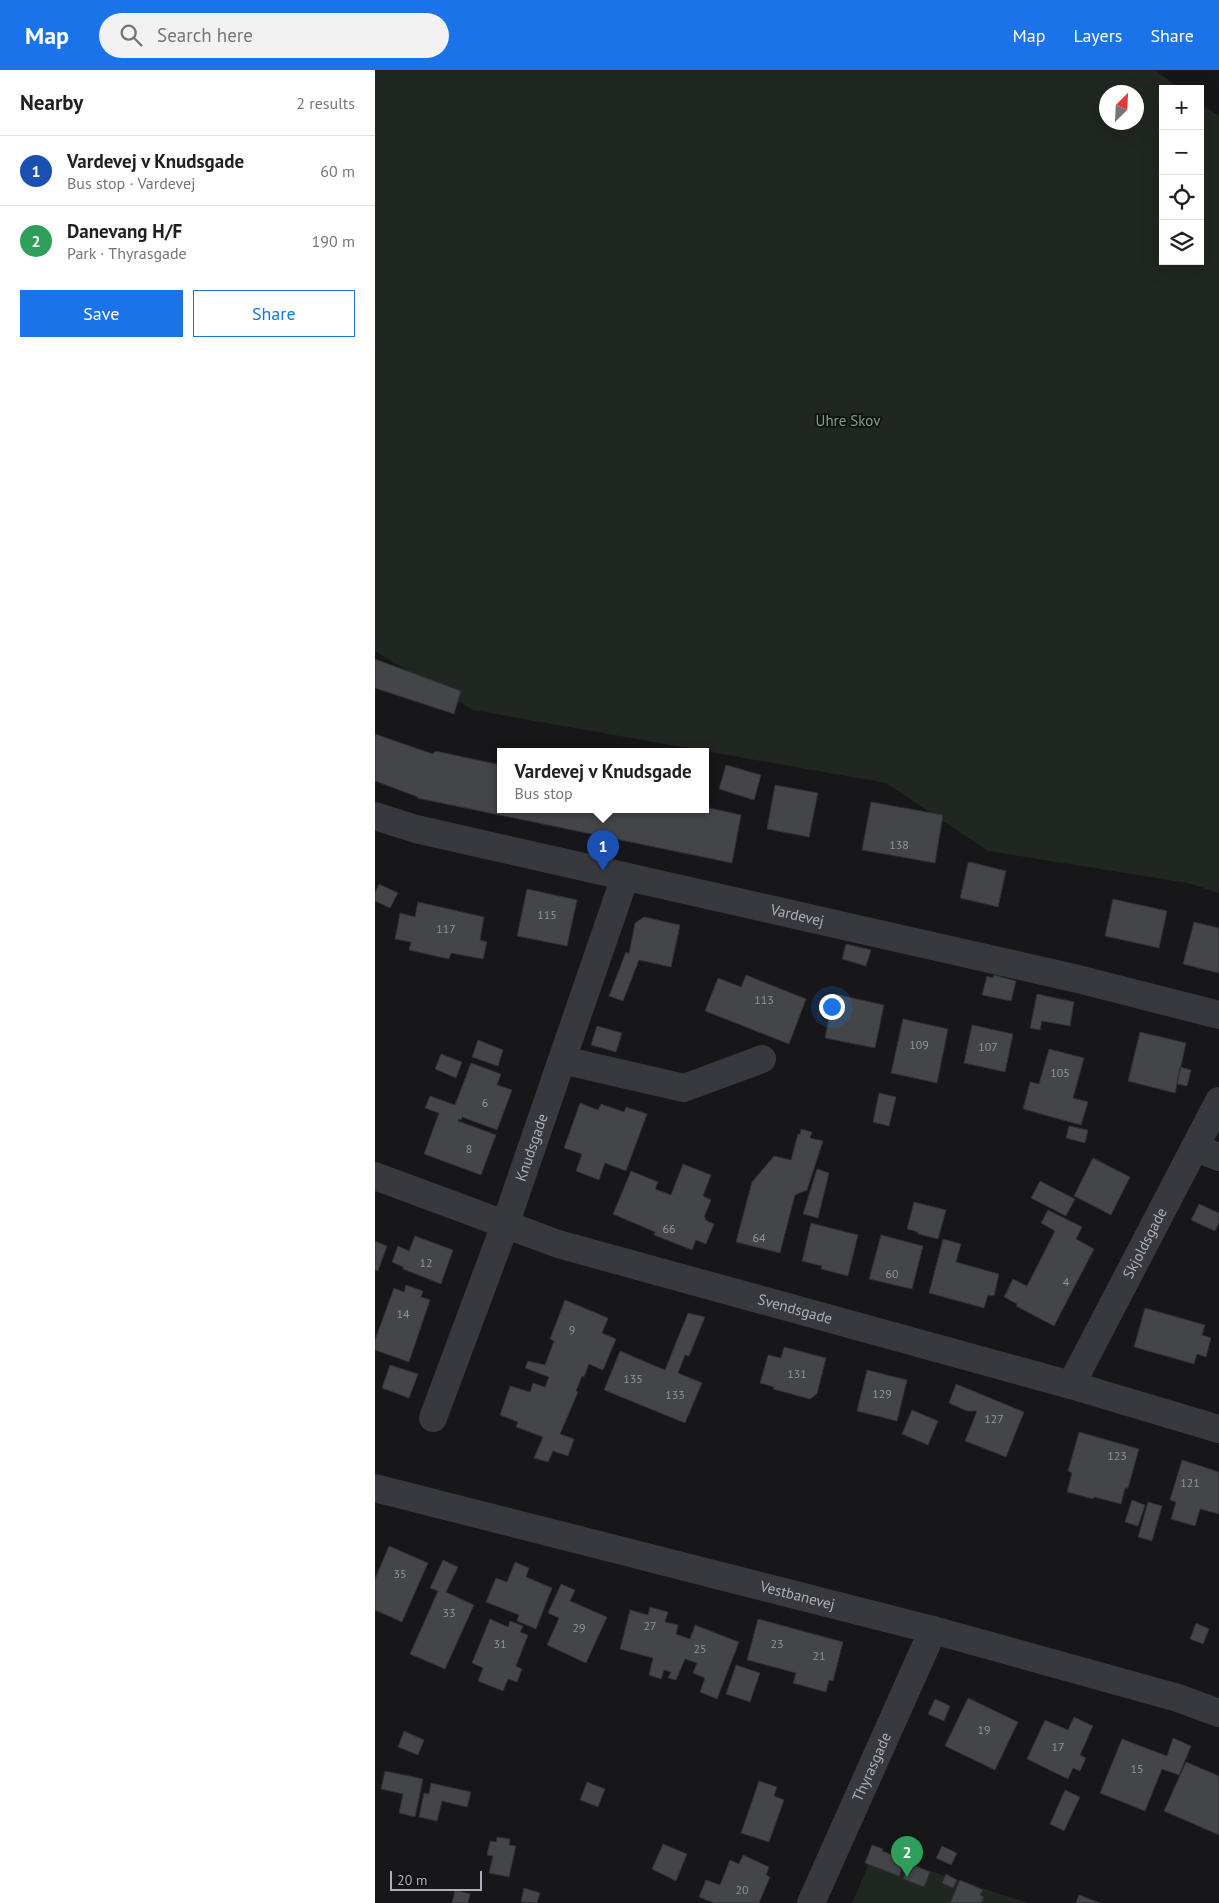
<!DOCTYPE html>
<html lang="en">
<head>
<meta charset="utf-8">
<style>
	:root { --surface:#fff; --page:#f2f2f2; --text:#202124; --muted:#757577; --line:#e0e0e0; --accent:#1a73e8 }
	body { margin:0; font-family:"PT Sans",sans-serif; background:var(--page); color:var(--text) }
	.controls { position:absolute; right:15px; top:15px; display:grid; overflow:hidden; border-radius:0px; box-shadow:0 5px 20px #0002 }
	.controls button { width:45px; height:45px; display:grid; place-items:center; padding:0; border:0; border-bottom:1px solid var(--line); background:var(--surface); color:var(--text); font:25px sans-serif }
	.compass { position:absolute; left:724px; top:15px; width:45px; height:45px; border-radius:50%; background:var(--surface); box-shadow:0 5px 20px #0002; rotate:24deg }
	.scale { position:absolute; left:15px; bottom:12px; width:92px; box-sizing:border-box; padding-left:5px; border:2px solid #aaafb8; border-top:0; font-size:14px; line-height:18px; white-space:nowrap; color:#aaafb8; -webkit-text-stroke:4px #121214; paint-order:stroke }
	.you { position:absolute; left:456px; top:936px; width:18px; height:18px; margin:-12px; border:4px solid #fff; border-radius:50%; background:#1a73e8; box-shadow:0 0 0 8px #1a73e833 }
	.badge { display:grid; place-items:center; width:32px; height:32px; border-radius:50%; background:var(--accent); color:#fff; font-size:16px; font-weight:700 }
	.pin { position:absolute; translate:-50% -41px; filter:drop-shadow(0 1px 2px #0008) }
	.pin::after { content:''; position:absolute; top:26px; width:18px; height:15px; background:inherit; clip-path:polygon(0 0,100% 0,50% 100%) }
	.popup { position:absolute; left:122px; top:678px; width:212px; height:65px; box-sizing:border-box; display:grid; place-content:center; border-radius:0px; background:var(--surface); filter:drop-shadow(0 1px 4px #0005); font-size:16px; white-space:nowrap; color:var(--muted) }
	.popup b { font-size:19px; color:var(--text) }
	.popup::after { content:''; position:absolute; left:50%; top:100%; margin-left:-10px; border:10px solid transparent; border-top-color:var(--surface) }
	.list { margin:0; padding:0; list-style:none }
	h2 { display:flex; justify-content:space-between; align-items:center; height:65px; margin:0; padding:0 20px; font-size:21px }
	h2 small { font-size:16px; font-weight:400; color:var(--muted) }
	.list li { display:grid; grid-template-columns:32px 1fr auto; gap:15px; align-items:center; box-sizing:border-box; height:70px; padding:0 20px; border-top:1px solid var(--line) }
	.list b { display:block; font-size:19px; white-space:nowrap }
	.list p { margin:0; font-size:16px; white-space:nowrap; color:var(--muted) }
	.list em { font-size:16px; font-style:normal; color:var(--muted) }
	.actions { display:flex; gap:10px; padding:15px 20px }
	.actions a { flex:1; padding:11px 0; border:1px solid var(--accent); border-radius:0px; text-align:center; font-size:18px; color:var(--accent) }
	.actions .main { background:var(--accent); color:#fff }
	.icon { flex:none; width:28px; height:28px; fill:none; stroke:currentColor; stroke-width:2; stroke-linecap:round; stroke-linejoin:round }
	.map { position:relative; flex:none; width:844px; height:1833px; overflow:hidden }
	header { display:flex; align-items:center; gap:30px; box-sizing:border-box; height:70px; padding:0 25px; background:var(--accent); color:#fff }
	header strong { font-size:24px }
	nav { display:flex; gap:28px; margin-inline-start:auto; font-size:18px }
	.search { width:350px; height:45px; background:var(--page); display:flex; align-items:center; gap:12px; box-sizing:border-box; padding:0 18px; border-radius:28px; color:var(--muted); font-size:19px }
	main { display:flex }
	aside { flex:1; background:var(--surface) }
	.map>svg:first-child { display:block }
</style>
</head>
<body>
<header>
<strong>Map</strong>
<div class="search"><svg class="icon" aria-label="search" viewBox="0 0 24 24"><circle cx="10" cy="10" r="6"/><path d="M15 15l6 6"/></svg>Search here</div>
<nav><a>Map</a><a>Layers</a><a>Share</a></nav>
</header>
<main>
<aside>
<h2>Nearby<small>2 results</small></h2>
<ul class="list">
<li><span class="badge" style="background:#1a4fb4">1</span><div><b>Vardevej v Knudsgade</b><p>Bus stop · Vardevej</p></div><em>60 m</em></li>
<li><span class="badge" style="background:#2e9e5b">2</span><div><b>Danevang H/F</b><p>Park · Thyrasgade</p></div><em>190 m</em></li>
</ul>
<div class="actions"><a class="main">Save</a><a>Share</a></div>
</aside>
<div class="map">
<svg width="844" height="1833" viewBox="0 0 844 1833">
	<rect width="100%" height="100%" fill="#171719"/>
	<!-- green -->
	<path fill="#1f2720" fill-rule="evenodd" d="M 0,0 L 780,0 L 806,19 L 788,19 L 788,191 L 825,191 L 825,33 L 844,46 L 844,823 L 813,813 L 613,781 L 511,713 L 98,640 L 0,581 ZM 732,22 L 762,22 L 762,52 L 732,52 Z
		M 499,1782 L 653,1833 L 477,1833 Z"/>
	<!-- building -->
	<path fill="#444549" stroke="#313135" d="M 0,589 L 86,621 L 79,644 L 0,618 Z
		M 0,664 L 58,684 L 60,681 L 126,695 L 126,740 L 330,740 L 330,737 L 366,745 L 357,793 L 42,728 L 43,727 L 0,711 Z
		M 351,695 L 386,705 L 379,730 L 344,719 Z
		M 400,715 L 443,723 L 434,767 L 392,759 Z
		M 496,732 L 568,745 L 560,793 L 487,780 Z
		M 595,792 L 631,801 L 623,837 L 585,828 L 593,793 Z
		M 4,814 L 23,823 L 15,838 L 0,831 L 0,823 Z
		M 152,819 L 202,830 L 192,876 L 142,866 Z
		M 738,829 L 792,841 L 784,878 L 730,866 Z
		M 43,832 L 109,847 L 105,870 L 112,872 L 108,889 L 76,883 L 74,889 L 34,880 L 36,872 L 20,869 L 25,843 L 40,847 Z
		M 269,847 L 305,855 L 296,897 L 264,890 L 248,931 L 234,926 L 251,882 L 254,884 L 260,853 Z
		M 819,852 L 844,858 L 844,903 L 808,894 Z
		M 471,874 L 496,880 L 491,896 L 467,889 Z
		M 371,905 L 431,929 L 414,974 L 330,941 L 343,908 L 366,917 Z
		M 619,905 L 641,911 L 636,931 L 607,925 L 612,906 L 618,908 Z
		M 459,924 L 509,935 L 500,978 L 450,968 Z
		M 662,924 L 699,932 L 695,956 L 667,951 L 665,960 L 655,958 Z
		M 528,949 L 573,959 L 562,1013 L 516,1003 Z
		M 597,955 L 638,964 L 630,1002 L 589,993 Z
		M 222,956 L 247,963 L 241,982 L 216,975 Z
		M 765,962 L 811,973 L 800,1023 L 753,1011 Z
		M 103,970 L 128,980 L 123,996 L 97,987 Z
		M 674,979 L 709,988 L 698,1028 L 713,1032 L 706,1055 L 648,1039 L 655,1012 L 664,1014 Z
		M 66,984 L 87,992 L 81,1008 L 60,999 Z
		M 96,993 L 126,1004 L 122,1015 L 137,1020 L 122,1060 L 87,1047 L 86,1050 L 84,1049 L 83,1051 L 121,1065 L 106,1105 L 49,1084 L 64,1043 L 50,1038 L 55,1026 L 80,1035 Z
		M 805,997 L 816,1000 L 812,1016 L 802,1014 Z
		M 504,1023 L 521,1027 L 514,1056 L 498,1052 Z
		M 205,1033 L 223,1040 L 226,1034 L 249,1042 L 251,1037 L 272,1044 L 251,1101 L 230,1093 L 224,1110 L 201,1101 L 207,1084 L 189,1078 Z
		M 694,1056 L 713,1060 L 710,1073 L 691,1068 Z
		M 426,1059 L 437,1062 L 435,1068 L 448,1071 L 432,1120 L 420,1125 L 405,1183 L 361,1172 L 377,1112 L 399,1086 L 416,1090 L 423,1064 L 425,1065 Z
		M 718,1088 L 755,1107 L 736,1145 L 699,1126 Z
		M 308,1094 L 336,1105 L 328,1126 L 336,1130 L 329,1147 L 331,1148 L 330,1150 L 339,1154 L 331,1174 L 321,1170 L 317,1180 L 279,1165 L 280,1162 L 238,1144 L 256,1101 L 283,1112 L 280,1119 L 296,1125 Z
		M 442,1099 L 454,1103 L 443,1148 L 428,1144 Z
		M 665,1111 L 700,1129 L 691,1146 L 656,1128 Z
		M 539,1132 L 571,1140 L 563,1169 L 543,1164 L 543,1162 L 532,1159 Z
		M 824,1134 L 844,1143 L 844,1153 L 840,1161 L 816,1150 Z
		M 673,1140 L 707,1157 L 701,1169 L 719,1179 L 679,1256 L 641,1236 L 642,1234 L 629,1227 L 638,1209 L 652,1216 L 680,1161 L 666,1153 Z
		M 436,1153 L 483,1165 L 473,1206 L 446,1199 L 447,1196 L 427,1191 Z
		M 506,1165 L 548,1176 L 537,1219 L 494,1209 Z
		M 40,1166 L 78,1180 L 66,1214 L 28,1199 L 28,1197 L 17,1192 L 23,1176 L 34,1181 Z
		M 568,1169 L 586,1174 L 581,1192 L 624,1204 L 619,1226 L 613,1225 L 609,1238 L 554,1223 Z
		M 0,1171 L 12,1176 L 3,1201 L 0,1200 Z
		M 31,1215 L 48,1221 L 46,1227 L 55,1230 L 34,1292 L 0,1280 L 0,1270 L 19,1218 L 29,1222 Z
		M 190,1230 L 233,1248 L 227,1263 L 241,1269 L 228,1300 L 214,1294 L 209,1307 L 207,1306 L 201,1321 L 203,1322 L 185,1364 L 199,1369 L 193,1386 L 178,1381 L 173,1392 L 159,1388 L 168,1367 L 141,1357 L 143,1352 L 125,1345 L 135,1316 L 155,1322 L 158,1313 L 170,1317 L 174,1307 L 150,1298 L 153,1291 L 170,1295 L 179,1271 L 175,1269 Z
		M 770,1238 L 830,1255 L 827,1265 L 836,1268 L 831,1287 L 822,1284 L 819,1294 L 759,1277 Z
		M 313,1243 L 330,1247 L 314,1286 L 310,1285 L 303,1303 L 327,1313 L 310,1353 L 229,1320 L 245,1281 L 290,1300 Z
		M 409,1277 L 451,1288 L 442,1324 L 435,1329 L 398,1319 L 399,1317 L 385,1313 L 393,1285 L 406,1288 Z
		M 15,1295 L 43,1304 L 34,1328 L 7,1318 Z
		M 492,1300 L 532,1310 L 522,1351 L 482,1341 Z
		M 581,1314 L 649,1342 L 631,1387 L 590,1371 L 602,1341 L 592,1341 L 574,1333 Z
		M 537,1340 L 563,1351 L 553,1375 L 527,1364 Z
		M 704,1362 L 764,1379 L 753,1418 L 750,1418 L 746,1434 L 719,1427 L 718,1429 L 692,1422 L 697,1403 L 693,1401 Z
		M 807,1390 L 844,1402 L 844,1444 L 825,1439 L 820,1456 L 796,1449 L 801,1432 L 795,1430 Z
		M 757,1430 L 770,1435 L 763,1456 L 750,1452 Z
		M 773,1432 L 787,1436 L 777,1471 L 763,1467 Z
		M 14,1476 L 53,1493 L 27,1552 L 0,1540 L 0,1509 Z
		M 68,1490 L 83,1497 L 71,1522 L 99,1535 L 70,1599 L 35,1584 L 63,1521 L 55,1518 Z
		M 140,1492 L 154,1498 L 151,1507 L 177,1518 L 161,1559 L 142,1551 L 144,1545 L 111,1532 L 121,1508 L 132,1512 Z
		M 186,1514 L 200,1520 L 195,1531 L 232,1547 L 211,1593 L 172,1575 L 184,1548 L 173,1543 Z
		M 275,1537 L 293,1542 L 290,1552 L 303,1555 L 301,1564 L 315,1569 L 320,1555 L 364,1572 L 342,1629 L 325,1622 L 330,1608 L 318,1603 L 322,1593 L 310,1589 L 301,1610 L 293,1608 L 296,1602 L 289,1600 L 286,1609 L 274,1605 L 278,1588 L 245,1579 L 255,1540 L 273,1545 Z
		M 115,1549 L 133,1557 L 135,1551 L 148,1556 L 145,1562 L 153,1565 L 141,1596 L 147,1599 L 142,1612 L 133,1609 L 128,1621 L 103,1611 L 108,1598 L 97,1593 Z
		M 383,1549 L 468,1572 L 458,1611 L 454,1610 L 451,1622 L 418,1613 L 421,1603 L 372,1590 Z
		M 821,1553 L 834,1559 L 828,1574 L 815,1569 Z
		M 361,1595 L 385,1603 L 375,1632 L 351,1624 Z
		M 593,1628 L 643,1652 L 620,1700 L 570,1676 Z
		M 560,1629 L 575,1636 L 569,1651 L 553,1644 Z
		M 699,1647 L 718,1656 L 705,1685 L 711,1688 L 705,1701 L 698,1698 L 693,1709 L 652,1689 L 670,1650 L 693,1660 Z
		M 29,1661 L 49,1670 L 43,1685 L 23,1677 Z
		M 798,1668 L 816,1676 L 804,1705 L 787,1699 L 770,1741 L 725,1723 L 747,1669 L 792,1686 Z
		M 811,1692 L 844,1706 L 844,1765 L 789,1741 Z
		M 10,1701 L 48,1709 L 40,1747 L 24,1743 L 28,1724 L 6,1719 Z
		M 384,1711 L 402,1717 L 399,1726 L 409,1730 L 394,1772 L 366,1763 Z
		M 212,1712 L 230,1719 L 223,1737 L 205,1730 Z
		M 56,1713 L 96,1722 L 92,1737 L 67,1731 L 62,1751 L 44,1747 L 49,1723 L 54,1724 Z
		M 690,1720 L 705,1727 L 689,1761 L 675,1754 Z
		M 122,1767 L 135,1769 L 134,1775 L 141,1776 L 134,1807 L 114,1803 L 118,1786 L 112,1785 L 115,1771 L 121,1772 Z
		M 288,1774 L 312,1784 L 301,1811 L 277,1799 Z
		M 497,1775 L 508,1779 L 507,1781 L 531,1790 L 524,1806 L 490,1793 Z
		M 567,1776 L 582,1783 L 576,1795 L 561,1788 Z
		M 368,1785 L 394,1797 L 391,1805 L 395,1807 L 384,1833 L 339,1833 L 324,1827 L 331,1810 L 345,1815 L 355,1790 L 364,1794 Z
		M 534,1793 L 555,1802 L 549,1817 L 528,1809 Z
		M 571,1804 L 582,1810 L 578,1818 L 567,1813 Z
		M 585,1810 L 608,1820 L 605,1825 L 609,1827 L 606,1833 L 575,1833 Z
		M 149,1818 L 165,1823 L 162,1833 L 146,1832 Z
		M 80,1820 L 95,1824 L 93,1833 L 77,1833 Z
		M 704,1825 L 725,1833 L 701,1833 Z"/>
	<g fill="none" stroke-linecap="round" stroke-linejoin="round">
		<!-- minor -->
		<g stroke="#38393e" stroke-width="28">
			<path id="s1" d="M 0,746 L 41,759 L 703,909 L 844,945"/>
			<path d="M 187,990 L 309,1018 L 387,989"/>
			<path d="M 820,1078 L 844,1087"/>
			<path id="s2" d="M 0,1106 L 183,1174 L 696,1315 L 844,1359"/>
			<path id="s3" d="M 696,1315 L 844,1031"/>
			<path id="s4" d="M 58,1348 L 130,1155 L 250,807"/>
			<path id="s5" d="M 0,1418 L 558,1560 L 803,1628 L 844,1643"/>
			<path id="s6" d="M 436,1833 L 558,1560"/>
		</g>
	</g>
	<g text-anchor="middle" stroke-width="4" stroke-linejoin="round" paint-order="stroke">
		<!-- number labels -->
		<g font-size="12" fill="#90949c">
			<text x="524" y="779">138</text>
			<text x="172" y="849">115</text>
			<text x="71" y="863">117</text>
			<text x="389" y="934">113</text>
			<text x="544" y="979">109</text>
			<text x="613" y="981">107</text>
			<text x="685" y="1007">105</text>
			<text x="110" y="1037">6</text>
			<text x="94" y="1083">8</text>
			<text x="294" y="1163">66</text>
			<text x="384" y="1172">64</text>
			<text x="51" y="1197">12</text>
			<text x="517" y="1208">60</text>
			<text x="691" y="1216">4</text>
			<text x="28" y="1248">14</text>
			<text x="197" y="1264">9</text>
			<text x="422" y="1308">131</text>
			<text x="258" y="1313">135</text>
			<text x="507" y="1328">129</text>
			<text x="300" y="1329">133</text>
			<text x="619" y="1353">127</text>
			<text x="742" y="1390">123</text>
			<text x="815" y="1417">121</text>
			<text x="25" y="1508">35</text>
			<text x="74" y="1547">33</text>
			<text x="275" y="1560">27</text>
			<text x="204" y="1562">29</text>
			<text x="125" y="1578">31</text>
			<text x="402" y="1578">23</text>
			<text x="325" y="1583">25</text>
			<text x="444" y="1590">21</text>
			<text x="609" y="1664">19</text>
			<text x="683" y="1681">17</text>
			<text x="762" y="1703">15</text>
			<text x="367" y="1824">20</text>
		</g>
		<!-- park labels -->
		<g font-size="15" fill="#82a283" stroke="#121214">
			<text x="473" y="356">Uhre Skov</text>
		</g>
		<!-- street labels -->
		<g font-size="15" fill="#aaafb8" stroke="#121214">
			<text dy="5" stroke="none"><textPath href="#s1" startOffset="434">Vardevej</textPath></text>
			<text dy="5" stroke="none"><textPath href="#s4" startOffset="288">Knudsgade</textPath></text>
			<text dy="5" stroke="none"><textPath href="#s3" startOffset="160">Skjoldsgade</textPath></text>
			<text dy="5" stroke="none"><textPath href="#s2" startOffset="441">Svendsgade</textPath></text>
			<text dy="5" stroke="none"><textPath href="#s5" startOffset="436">Vestbanevej</textPath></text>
			<text dy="5" stroke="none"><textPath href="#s6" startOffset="149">Thyrasgade</textPath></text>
		</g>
	</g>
</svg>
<div class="controls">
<button>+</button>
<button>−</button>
<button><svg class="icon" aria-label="locate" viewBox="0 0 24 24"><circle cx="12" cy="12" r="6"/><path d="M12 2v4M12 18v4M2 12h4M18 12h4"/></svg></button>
<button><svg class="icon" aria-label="layers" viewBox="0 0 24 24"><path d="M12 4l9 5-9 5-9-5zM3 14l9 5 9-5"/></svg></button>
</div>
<svg class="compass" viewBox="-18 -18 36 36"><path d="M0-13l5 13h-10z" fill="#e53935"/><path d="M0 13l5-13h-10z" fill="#757577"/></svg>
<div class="scale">20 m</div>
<div class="you"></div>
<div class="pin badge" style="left:228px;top:801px;background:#1a4fb4">1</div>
<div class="popup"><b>Vardevej v Knudsgade</b>Bus stop</div>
<div class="pin badge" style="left:532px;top:1807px;background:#2e9e5b">2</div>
</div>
</main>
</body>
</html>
